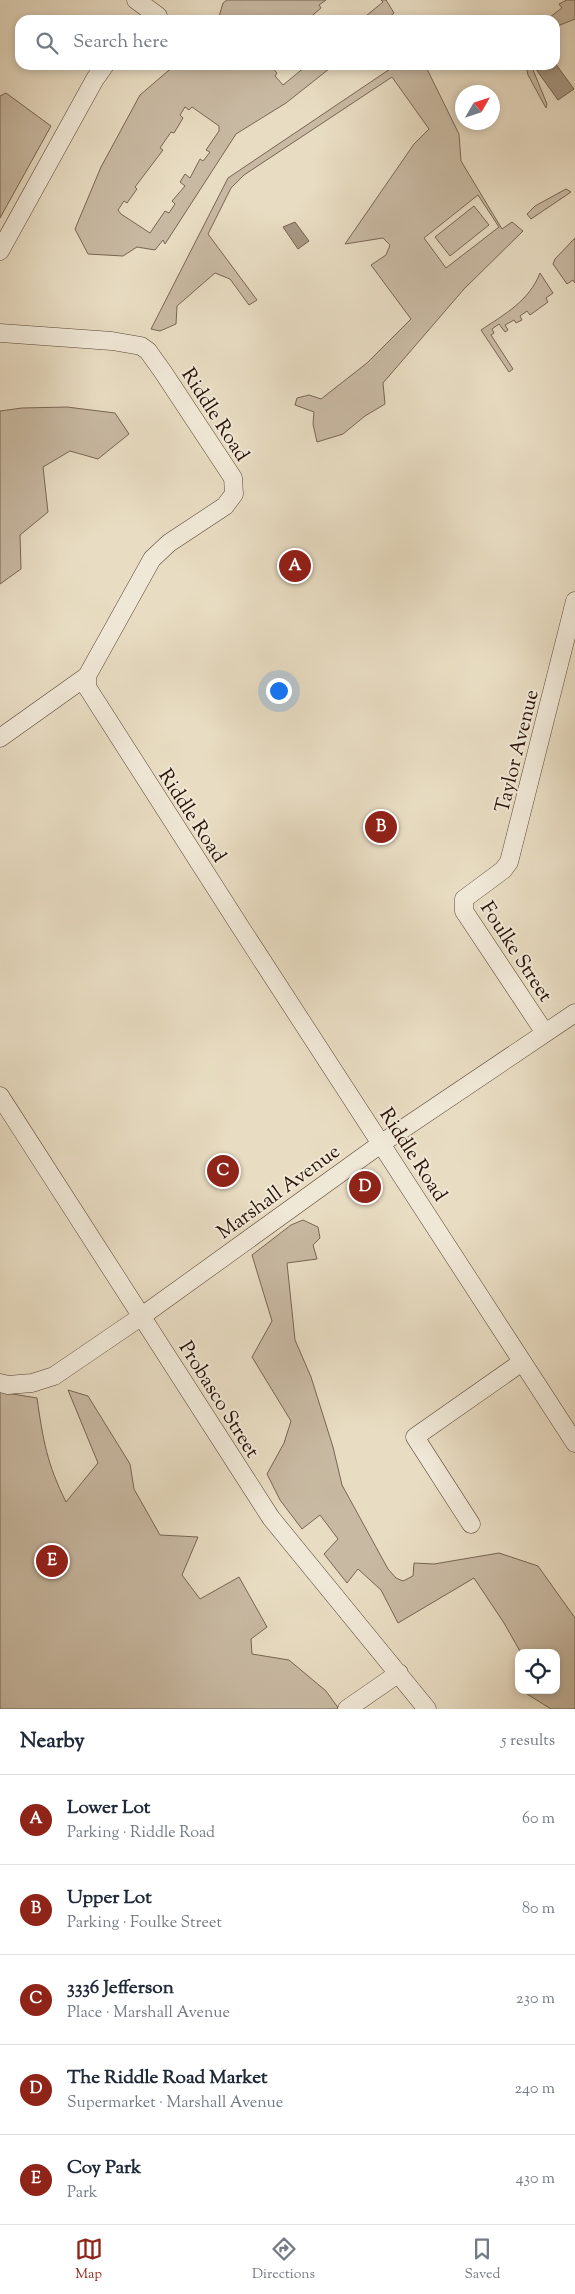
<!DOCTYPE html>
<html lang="en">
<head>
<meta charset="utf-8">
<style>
	:root { --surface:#fff; --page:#f6f6f7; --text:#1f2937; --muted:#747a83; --line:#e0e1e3; --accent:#8f2418 }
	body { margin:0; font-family:"Sorts Mill Goudy",serif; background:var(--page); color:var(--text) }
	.controls { position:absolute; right:15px; bottom:15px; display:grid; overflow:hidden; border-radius:10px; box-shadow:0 2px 8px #0003 }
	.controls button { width:45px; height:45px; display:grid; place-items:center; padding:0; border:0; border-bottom:1px solid var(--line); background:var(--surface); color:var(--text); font:25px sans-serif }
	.compass { position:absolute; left:455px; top:85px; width:45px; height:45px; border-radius:50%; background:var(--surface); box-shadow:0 2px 8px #0003; rotate:51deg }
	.you { position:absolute; left:278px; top:690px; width:18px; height:18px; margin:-12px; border:4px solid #fff; border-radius:50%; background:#1a73e8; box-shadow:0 0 0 8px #1a73e833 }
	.badge { display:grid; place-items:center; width:32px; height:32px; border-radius:50%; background:var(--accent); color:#fff; font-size:16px; font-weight:700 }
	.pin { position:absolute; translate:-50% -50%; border:2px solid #fff; box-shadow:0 1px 5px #0006 }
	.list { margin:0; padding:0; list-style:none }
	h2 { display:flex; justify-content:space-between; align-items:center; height:65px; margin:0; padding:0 20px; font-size:21px }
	h2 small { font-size:16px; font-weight:400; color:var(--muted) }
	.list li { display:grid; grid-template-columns:32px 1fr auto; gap:15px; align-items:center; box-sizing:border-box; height:90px; padding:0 20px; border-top:1px solid var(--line) }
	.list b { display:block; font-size:19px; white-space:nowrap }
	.list p { margin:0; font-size:16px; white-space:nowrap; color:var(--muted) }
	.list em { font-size:16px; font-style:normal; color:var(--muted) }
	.icon { flex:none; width:28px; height:28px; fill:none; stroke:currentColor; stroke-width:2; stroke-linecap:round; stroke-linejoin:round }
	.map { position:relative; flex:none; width:575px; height:1709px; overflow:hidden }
	.search { position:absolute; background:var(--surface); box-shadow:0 2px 8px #0003; left:15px; right:15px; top:15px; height:55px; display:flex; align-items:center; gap:12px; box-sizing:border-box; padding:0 18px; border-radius:15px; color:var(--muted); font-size:19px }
	.sheet { height:515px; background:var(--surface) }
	nav { display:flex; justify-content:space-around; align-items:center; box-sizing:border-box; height:70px; border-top:1px solid var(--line); background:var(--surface); font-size:14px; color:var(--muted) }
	nav a { display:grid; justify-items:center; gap:2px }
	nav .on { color:var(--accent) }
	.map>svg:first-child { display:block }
</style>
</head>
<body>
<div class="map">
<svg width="575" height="1709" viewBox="0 0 575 1709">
	<rect width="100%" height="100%" fill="#e8dcc2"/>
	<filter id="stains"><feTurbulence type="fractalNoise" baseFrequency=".004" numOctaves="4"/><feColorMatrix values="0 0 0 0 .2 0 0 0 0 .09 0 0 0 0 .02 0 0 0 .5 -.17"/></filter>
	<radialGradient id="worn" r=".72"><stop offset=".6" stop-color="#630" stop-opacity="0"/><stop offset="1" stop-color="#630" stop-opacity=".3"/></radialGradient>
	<!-- green -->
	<path fill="#c8b9a2" stroke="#786554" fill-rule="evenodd" d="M 227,0 L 326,0 L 319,5 L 321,8 L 307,20 L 218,20 L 223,3 Z
		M 381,0 L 386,0 L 394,13 L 386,20 L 361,20 L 383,2 Z
		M 567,0 L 575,0 L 575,19 L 555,27 L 555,20 L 550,17 L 562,8 L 559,4 Z
		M 175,65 L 270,65 L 277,73 L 275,76 L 283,85 L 305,67 L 308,70 L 313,65 L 334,65 L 286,103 L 236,134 L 165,244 L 163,240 L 155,250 L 137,247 L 123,256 L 88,254 L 75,229 L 101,167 L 140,95 ZM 185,107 L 189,110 L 192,107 L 219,126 L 219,131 L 206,150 L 210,152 L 203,161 L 200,159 L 190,178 L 185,174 L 180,182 L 185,186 L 172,201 L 175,204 L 169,213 L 165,211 L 150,233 L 121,214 L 118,210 L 124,201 L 127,203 L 137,189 L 135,187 L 163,150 L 160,148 L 171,132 L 174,133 L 183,118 L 180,115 Z
		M 396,65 L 425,65 L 459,134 L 461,161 L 502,229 L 512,222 L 523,231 L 464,289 L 383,383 L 385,404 L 365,416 L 343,434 L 317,442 L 313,424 L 314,412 L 295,405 L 297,398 L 309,395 L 321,399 L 367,363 L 411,319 L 371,265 L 386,255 L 390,245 L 383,238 L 345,244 L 414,144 L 429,129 L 392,77 L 244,175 L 231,188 L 208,234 L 257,300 L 249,305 L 230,279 L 215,273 L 177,306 L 176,324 L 160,331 L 151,329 L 228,178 ZM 478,195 L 499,227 L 446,268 L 424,238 Z
		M 531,65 L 547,104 L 546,108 L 528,75 L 526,66 Z
		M 6,93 L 51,126 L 0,218 L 0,96 Z
		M 566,189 L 571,192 L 531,219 L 527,214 L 535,206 Z
		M 474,206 L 489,225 L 450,256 L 435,237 Z
		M 575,238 L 575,283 L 573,280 L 567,284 L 553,264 L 555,259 Z
		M 540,273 L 553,293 L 546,298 L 548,302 L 530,315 L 527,311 L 520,316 L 522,320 L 516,323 L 514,320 L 505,325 L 508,330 L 505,332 L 499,324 L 492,329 L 494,333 L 491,335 L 513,369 L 509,372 L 481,330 C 505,314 529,301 540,273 Z
		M 67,407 L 115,413 L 129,434 L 98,459 L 70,451 L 43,467 L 48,512 L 20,535 L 21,569 L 0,584 L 0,411 L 22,408 Z
		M 303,1220 L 318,1227 L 320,1238 L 313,1245 L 317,1259 L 287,1263 L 295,1340 L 311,1377 L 333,1447 L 342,1485 L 388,1569 L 396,1578 L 403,1581 L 413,1576 L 414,1563 L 434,1564 L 499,1553 L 538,1566 L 575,1618 L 575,1709 L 551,1709 L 527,1694 L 526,1690 L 556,1690 L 556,1653 L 521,1653 L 504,1623 L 474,1578 L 398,1623 L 381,1590 L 358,1569 L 347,1583 L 324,1554 L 338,1539 L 320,1515 L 302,1529 L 280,1500 L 267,1474 L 284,1443 L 291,1421 L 252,1357 L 272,1321 L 252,1255 L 291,1225 Z
		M 68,1390 L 88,1396 L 130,1464 L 134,1489 L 160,1535 L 198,1537 L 182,1575 L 200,1599 L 239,1577 L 267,1627 L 251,1639 L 252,1654 L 289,1660 L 326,1691 L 339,1709 L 0,1709 L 0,1392 L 37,1398 C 43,1440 47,1464 66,1502 L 98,1463 Z"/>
	<!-- water -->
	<path fill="#a79782" stroke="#756150" d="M 555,63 L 574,89 L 558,100 L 535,68 L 539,65 L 555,65 Z
		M 295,222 L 309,241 L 298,249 L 283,227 Z"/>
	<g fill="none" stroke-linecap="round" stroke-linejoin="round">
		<!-- minor casing -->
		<g stroke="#594435" stroke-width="19">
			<path id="minor" d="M 136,0 L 158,16 L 153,20
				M 0,251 L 95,79 L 105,65
				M 0,333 L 112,341 L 141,346 L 148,351 L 163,372 L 233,478 L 234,494 L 225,506 L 169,543 L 152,559 L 87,676 L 87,687 L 241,928 L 575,1443
				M 0,738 L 87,676
				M 545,1033 L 464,911 L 464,899 L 503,870 L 509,862 L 575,601
				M 0,1096 L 271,1518 L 427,1709
				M 0,1383 L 8,1385 L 32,1383 L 54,1376 L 142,1316 L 382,1143 L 575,1013
				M 471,1524 L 415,1437 L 522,1362
				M 347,1709 L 399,1673"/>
		</g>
		<!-- minor -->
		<use href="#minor" stroke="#f0e8d7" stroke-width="18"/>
	</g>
	<g text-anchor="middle" stroke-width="4" stroke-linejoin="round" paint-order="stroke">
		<!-- street labels -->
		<g font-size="20" fill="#291106" stroke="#f0e8d7">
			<text transform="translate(216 414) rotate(57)" y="7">Riddle Road</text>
			<text transform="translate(516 751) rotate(-76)" y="7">Taylor Avenue</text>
			<text transform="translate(193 815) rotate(57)" y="7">Riddle Road</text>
			<text transform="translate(517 951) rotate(57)" y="7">Foulke Street</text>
			<text transform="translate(414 1154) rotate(57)" y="7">Riddle Road</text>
			<text transform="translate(278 1191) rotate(-36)" y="7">Marshall Avenue</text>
			<text transform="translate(220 1399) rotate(58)" y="7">Probasco Street</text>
		</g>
	</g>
	<rect width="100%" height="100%" filter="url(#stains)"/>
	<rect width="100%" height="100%" fill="url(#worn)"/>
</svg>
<div class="controls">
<button><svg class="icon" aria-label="locate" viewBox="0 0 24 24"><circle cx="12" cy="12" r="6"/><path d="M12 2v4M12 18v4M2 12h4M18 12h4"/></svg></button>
</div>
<svg class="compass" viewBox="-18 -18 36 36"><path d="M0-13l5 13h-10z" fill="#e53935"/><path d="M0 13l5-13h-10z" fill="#747a83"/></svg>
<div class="you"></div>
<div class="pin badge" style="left:295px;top:566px">A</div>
<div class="pin badge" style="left:381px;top:827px">B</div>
<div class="pin badge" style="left:223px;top:1171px">C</div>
<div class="pin badge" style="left:365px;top:1187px">D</div>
<div class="pin badge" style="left:52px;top:1561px">E</div>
<div class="search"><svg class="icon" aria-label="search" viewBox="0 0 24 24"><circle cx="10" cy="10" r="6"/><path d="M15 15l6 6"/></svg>Search here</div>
</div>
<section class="sheet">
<h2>Nearby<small>5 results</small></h2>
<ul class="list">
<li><span class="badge">A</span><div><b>Lower Lot</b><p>Parking · Riddle Road</p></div><em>60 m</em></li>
<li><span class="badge">B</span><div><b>Upper Lot</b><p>Parking · Foulke Street</p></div><em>80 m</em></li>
<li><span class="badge">C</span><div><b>3336 Jefferson</b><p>Place · Marshall Avenue</p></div><em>230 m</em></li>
<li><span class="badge">D</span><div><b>The Riddle Road Market</b><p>Supermarket · Marshall Avenue</p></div><em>240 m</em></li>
<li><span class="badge">E</span><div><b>Coy Park</b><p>Park</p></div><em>430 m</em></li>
</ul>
</section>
<nav>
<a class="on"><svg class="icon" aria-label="map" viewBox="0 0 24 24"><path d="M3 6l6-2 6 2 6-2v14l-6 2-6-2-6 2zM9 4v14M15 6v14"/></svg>Map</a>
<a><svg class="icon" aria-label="directions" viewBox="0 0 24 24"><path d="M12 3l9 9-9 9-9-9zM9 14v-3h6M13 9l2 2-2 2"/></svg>Directions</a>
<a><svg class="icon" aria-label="saved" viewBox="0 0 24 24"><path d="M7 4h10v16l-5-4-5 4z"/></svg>Saved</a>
</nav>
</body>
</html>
